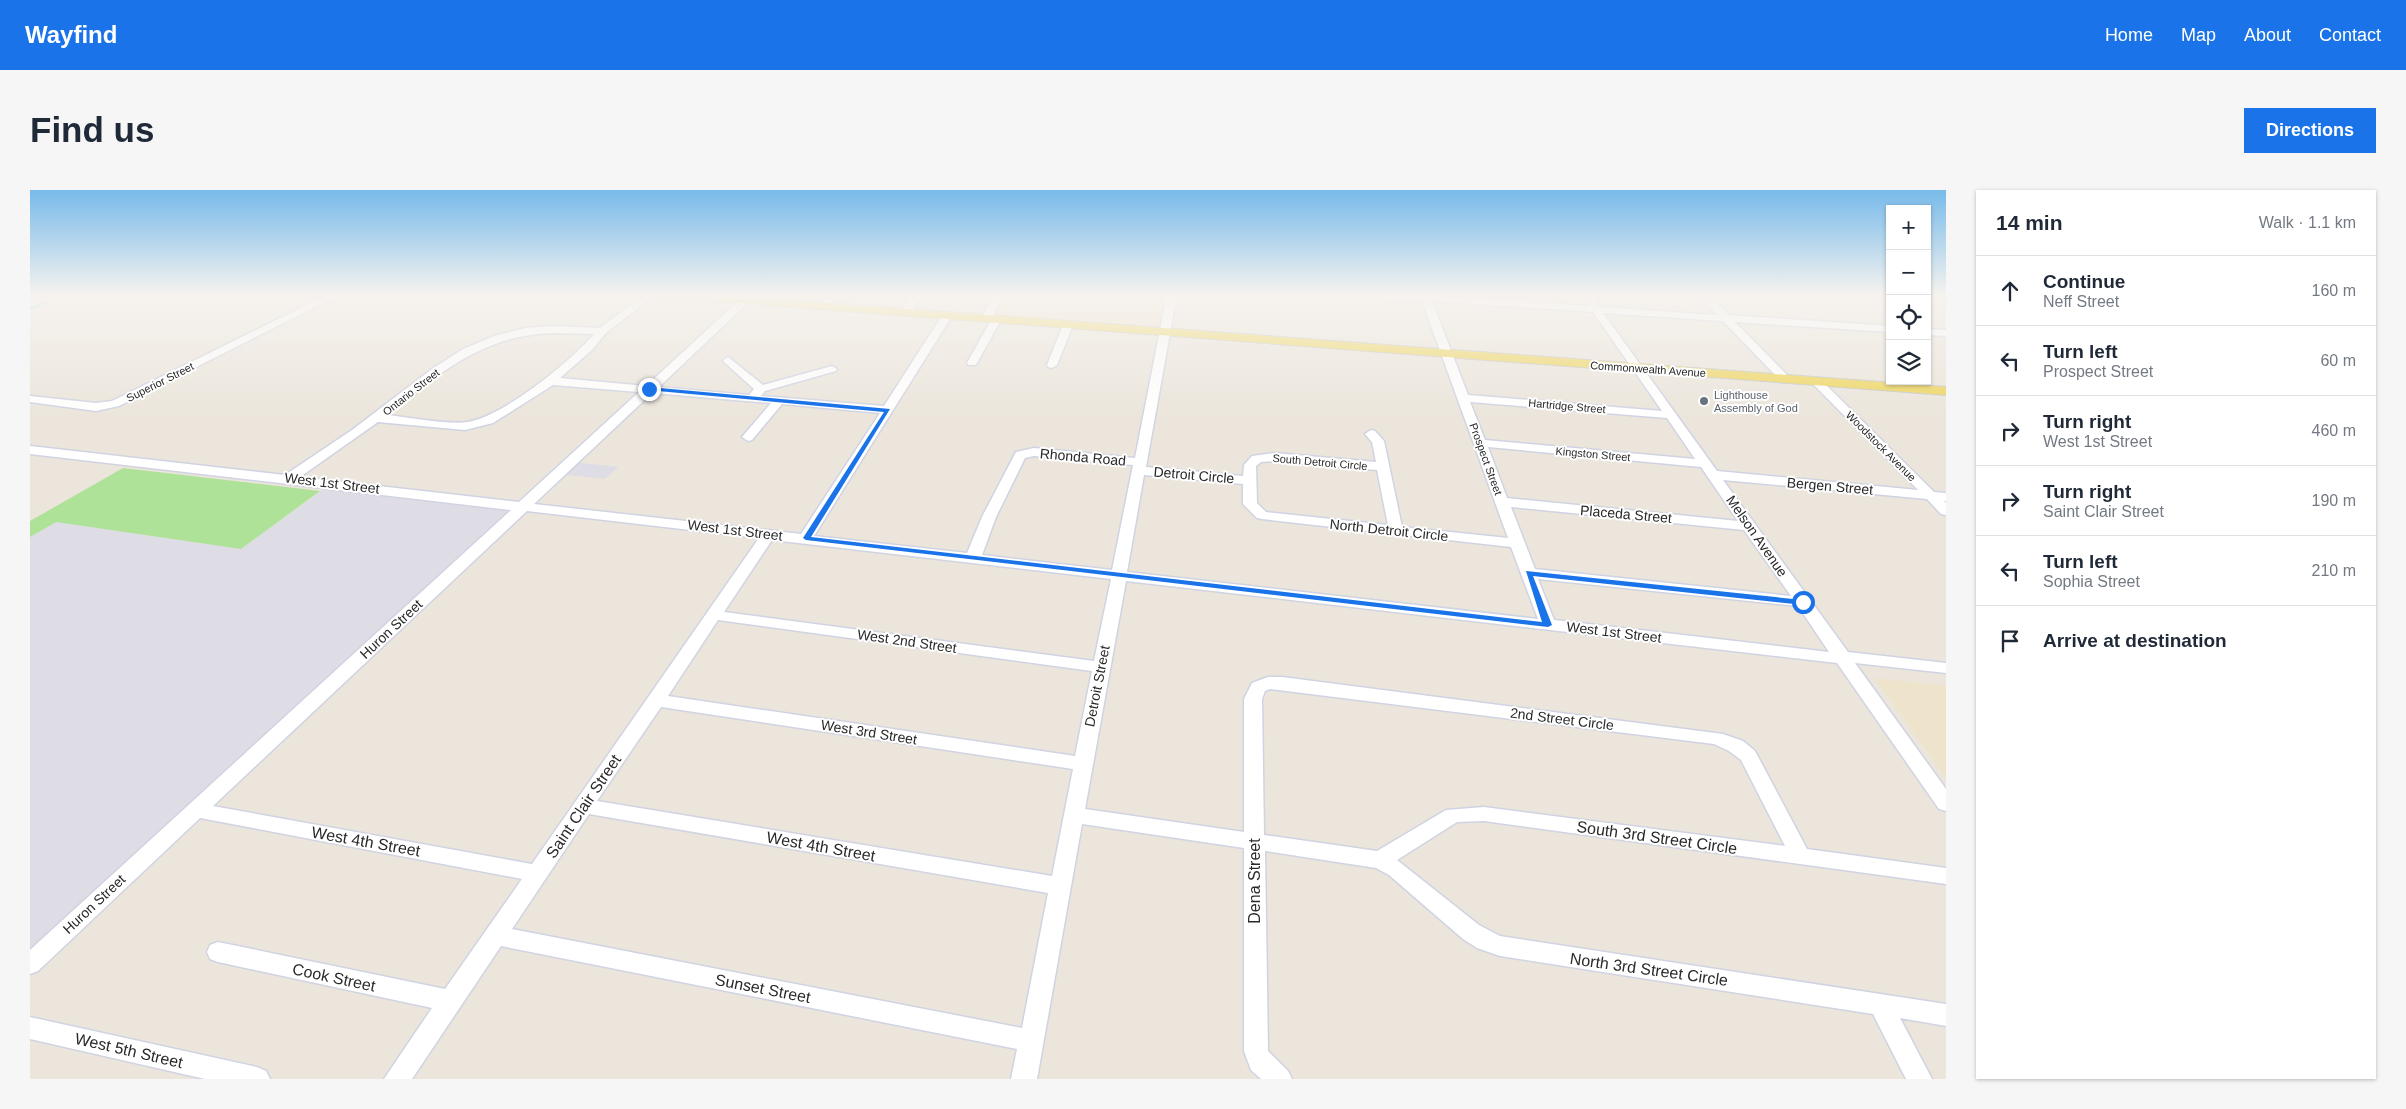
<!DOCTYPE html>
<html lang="en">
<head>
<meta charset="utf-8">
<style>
	:root { --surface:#fff; --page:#f6f6f7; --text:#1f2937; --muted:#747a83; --line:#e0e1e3; --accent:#1a73e8 }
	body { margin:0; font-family:Arial,sans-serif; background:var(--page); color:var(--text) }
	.controls { position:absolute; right:15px; top:15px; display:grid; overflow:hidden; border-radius:0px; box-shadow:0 1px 4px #0004 }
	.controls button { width:45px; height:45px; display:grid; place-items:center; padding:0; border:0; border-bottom:1px solid var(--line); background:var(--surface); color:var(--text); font:25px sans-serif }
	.stop { position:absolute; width:15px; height:15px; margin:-11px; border:4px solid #1a73e8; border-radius:50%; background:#fff }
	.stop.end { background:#1a73e8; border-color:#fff; box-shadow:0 1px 5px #0008 }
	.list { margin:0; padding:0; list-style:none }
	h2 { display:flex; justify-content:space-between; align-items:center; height:65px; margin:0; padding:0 20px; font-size:21px }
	h2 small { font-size:16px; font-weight:400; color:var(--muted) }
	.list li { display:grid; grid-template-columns:32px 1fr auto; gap:15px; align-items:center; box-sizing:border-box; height:70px; padding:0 20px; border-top:1px solid var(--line) }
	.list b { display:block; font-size:19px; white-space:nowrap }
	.list p { margin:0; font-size:16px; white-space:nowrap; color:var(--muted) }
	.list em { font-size:16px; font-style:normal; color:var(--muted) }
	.icon { flex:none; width:28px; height:28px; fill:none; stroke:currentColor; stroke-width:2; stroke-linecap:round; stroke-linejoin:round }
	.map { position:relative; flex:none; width:1916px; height:889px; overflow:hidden; border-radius:0px }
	header { display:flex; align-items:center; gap:30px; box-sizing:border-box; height:70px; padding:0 25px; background:var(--accent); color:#fff }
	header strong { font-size:24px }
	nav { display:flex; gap:28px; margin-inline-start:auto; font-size:18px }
	.intro { display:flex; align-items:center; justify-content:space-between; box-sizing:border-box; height:120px; padding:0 30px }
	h1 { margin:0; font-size:35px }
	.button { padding:12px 22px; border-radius:0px; background:var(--accent); color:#fff; font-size:18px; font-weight:700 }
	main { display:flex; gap:30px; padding:0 30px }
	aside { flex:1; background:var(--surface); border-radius:0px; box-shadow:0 1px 4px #0004 }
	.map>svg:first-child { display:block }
</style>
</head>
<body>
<header>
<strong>Wayfind</strong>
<nav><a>Home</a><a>Map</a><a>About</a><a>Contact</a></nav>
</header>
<div class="intro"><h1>Find us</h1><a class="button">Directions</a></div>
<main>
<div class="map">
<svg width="1916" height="889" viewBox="0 0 1916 889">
	<rect width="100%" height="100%" fill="#ebe5db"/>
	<!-- industrial -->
	<path fill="#dedce4" d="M 544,272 L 588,277 L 575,289 L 531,284 Z
		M 298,296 L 486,318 L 0,766 L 0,347 L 26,332 L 211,359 Z"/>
	<!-- education -->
	<path fill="#ede4cb" d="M 974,104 L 1137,104 L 1132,140 L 963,127 Z
		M 1845,488 L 1916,496 L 1916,588 L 1849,494 Z"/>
	<!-- green -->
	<path fill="#ade298" d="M 93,278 L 290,301 L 211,359 L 26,332 L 0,347 L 0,331 Z"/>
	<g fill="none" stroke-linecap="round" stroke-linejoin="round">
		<!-- stream -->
		<path stroke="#6fc4ed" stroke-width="2" d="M 0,119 L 16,112"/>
		<!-- minor casing -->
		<g stroke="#d0d3e2" stroke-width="3">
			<path id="minor" d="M 299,104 L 311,104 L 89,216 L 66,221 L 0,212 L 0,206 L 66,213 L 82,211 Z
				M 615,104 L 626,104 L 576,143 L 562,160 L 530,188 L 616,196 L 716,104 L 727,104 L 629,197 L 719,205 L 724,199 L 694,172 L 693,170 L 698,167 L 733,195 L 802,176 L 807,179 L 806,181 L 735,201 L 731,206 L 854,216 L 913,124 L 921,124 L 922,126 L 784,346 L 937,363 L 952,327 L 986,262 L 1004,258 L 1105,268 L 1137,104 L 1147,104 L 1116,277 L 1213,286 L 1214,275 L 1222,266 L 1244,263 L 1346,272 L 1342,252 L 1335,244 L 1341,240 L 1345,241 L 1354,251 L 1372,337 L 1478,348 L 1392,111 L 1334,107 L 1329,104 L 1399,104 L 1559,116 L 1550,104 L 1560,104 L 1569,117 L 1687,125 L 1668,104 L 1678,104 L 1699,125 L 1860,136 L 1860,142 L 1705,132 L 1759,187 L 1761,189 L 1755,192 L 1751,191 L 1693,131 L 1573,123 L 1687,281 L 1888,300 L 1782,193 L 1782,189 L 1790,189 L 1904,302 L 1916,303 L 1916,311 L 1914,311 L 1916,313 L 1916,325 L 1911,324 L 1897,309 L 1693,290 L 1818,462 L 1916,473 L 1916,483 L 1825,473 L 1916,599 L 1916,621 L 1909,619 L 1807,473 L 1096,391 L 1055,619 L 1214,642 L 1214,509 L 1222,493 L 1238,487 L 1252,487 L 1693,544 L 1713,551 L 1725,561 L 1777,659 L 1916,678 L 1916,694 L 1454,631 L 1427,632 L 1367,670 L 1449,735 L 1470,746 L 1916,814 L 1916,836 L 1870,828 L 1902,889 L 1876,889 L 1843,824 L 1470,766 L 1447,758 L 1433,749 L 1359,685 L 1346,678 L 1235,661 L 1238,861 L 1258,881 L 1262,889 L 1231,889 L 1221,880 L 1214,861 L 1214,658 L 1052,634 L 1007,889 L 981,889 L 987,859 L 471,756 L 382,889 L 354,889 L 402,818 L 188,772 L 180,769 L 177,762 L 180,755 L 188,752 L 415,799 L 492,689 L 170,628 L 8,781 L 0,784 L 0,760 L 481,320 L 0,264 L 0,256 L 255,285 L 322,240 L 402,179 L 433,159 L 467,145 L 496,138 L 521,136 L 570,138 ZM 1402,111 L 1563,122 L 1632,221 L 1438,205 ZM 521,143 L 564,144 C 540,172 474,226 437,232 C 419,235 377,227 357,225 C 409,184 451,146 521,143 ZM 523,195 L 609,202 L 489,312 L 270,287 L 348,232 L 435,240 L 463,233 ZM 622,203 L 741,213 L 712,247 L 718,251 L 722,250 L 752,214 L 850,223 L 771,344 L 504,314 ZM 1440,212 L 1637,228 L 1665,269 L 1455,250 ZM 1458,257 L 1671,277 L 1708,331 L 1477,308 ZM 1004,266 L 1103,275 L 1082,380 L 952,365 L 966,327 L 995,268 ZM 1244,271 L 1347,280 L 1358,335 L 1236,322 L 1227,313 L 1226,276 L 1231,272 ZM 1114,285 L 1213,294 L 1213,314 L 1227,328 L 1232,329 L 1481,357 L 1508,429 L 1097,382 ZM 1481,317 L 1714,340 L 1761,406 L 1505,379 ZM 497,321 L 729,348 L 502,674 L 183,616 ZM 742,350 L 1081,389 L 1064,471 L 694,422 ZM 1508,389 L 1768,416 L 1799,462 L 1524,430 ZM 688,430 L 1062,481 L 1045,566 L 638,506 ZM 1240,499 L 1684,554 L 1699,561 L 1711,570 L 1755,656 L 1454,617 L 1416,620 L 1347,661 L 1234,645 L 1232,509 L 1235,501 ZM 631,517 L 1043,579 L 1022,686 L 567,611 ZM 559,624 L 1018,703 L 992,838 L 482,739 Z
				M 800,104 L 810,104 L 796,119 L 790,119 L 788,117 Z
				M 883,104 L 893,104 L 878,125 L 872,125 L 870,123 Z
				M 964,104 L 974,104 L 960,131 L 952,131 L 951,129 Z
				M 966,127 L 971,130 L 947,173 L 946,175 L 938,175 L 937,173 L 961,130 Z
				M 1038,132 L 1043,135 L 1027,175 L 1022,178 L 1018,177 L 1017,175 L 1033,135 Z
				M 1897,139 L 1916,140 L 1916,146 L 1897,145 Z
				M 0,827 L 227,877 L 236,881 L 240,889 L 175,889 L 0,849 Z"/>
		</g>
		<!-- major casing -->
		<g stroke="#c7c7c7" stroke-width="2">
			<path id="major" d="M 626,104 L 679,104 L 1916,197 L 1916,205 L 632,107 Z"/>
		</g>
		<!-- minor -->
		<use href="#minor" fill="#fff" fill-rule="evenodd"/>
		<!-- major -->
		<use href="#major" fill="#eed55d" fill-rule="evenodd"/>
	</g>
	<!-- sky -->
	<linearGradient id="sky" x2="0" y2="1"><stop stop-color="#77baea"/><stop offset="0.46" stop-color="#f6f3ef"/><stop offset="1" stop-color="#f6f3ef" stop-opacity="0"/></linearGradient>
	<rect width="1916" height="228" fill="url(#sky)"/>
	<!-- route -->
	<path fill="#1a73e8" d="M 619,197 L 860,219 L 781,347 L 1512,432 L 1496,381 L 1773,410 L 1777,412 L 1773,415 L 1503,386 L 1522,435 L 1518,437 L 776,350 L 773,348 L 854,222 L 617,200 Z"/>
	<!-- markers -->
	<circle fill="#6b7280" stroke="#fff" stroke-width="2" cx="1674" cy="211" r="5"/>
	<g text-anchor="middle" stroke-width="4" stroke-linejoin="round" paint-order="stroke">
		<!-- far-street labels -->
		<g font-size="11" fill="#292929" stroke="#fff">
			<text transform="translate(1618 179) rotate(4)" y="4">Commonwealth Avenue</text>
			<text transform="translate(130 192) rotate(-27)" y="4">Superior Street</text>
			<text transform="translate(381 202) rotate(-38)" y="4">Ontario Street</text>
			<text transform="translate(1537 216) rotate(5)" y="4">Hartridge Street</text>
			<text transform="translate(1851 256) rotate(45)" y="4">Woodstock Avenue</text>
			<text transform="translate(1563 264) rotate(5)" y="4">Kingston Street</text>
			<text transform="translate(1456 269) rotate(70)" y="4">Prospect Street</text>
			<text transform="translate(1290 272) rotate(5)" y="4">South Detroit Circle</text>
		</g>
		<!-- far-worship labels -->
		<g font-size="11" fill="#5b616d" stroke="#fff" text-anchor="start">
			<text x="1684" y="209">Lighthouse<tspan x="1684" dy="13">Assembly of God</tspan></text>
		</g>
		<!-- street labels -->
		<g font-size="14" fill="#292929" stroke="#fff">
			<text transform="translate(1053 267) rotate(5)" y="5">Rhonda Road</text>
			<text transform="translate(1164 285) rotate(5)" y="5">Detroit Circle</text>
			<text transform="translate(302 293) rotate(7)" y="5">West 1st Street</text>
			<text transform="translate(1800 296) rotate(5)" y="5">Bergen Street</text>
			<text transform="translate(1596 324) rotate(5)" y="5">Placeda Street</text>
			<text transform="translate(705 340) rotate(7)" y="5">West 1st Street</text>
			<text transform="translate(1359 340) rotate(6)" y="5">North Detroit Circle</text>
			<text transform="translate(1727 346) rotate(55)" y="5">Melson Avenue</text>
			<text transform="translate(361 439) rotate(-43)" y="5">Huron Street</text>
			<text transform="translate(1584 442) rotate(7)" y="5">West 1st Street</text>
			<text transform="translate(877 451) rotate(8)" y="5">West 2nd Street</text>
			<text transform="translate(1067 496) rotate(-79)" y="5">Detroit Street</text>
			<text transform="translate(1532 529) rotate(7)" y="5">2nd Street Circle</text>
			<text transform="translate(839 542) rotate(9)" y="5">West 3rd Street</text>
			<text transform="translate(64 714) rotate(-43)" y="5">Huron Street</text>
		</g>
		<!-- near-street labels -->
		<g font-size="16" fill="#292929" stroke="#fff">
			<text transform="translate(553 616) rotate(-56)" y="6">Saint Clair Street</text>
			<text transform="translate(1627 647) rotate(8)" y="6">South 3rd Street Circle</text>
			<text transform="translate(336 651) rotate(10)" y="6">West 4th Street</text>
			<text transform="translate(791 656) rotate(10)" y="6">West 4th Street</text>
			<text transform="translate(1224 691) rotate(-90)" y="6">Dena Street</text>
			<text transform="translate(1619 779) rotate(8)" y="6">North 3rd Street Circle</text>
			<text transform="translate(304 787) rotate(12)" y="6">Cook Street</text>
			<text transform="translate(733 798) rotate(11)" y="6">Sunset Street</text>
			<text transform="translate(99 860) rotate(13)" y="6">West 5th Street</text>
		</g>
	</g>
</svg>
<div class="controls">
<button>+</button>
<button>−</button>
<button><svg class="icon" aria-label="locate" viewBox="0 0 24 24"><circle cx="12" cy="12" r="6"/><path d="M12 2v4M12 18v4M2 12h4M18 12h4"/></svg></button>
<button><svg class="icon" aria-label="layers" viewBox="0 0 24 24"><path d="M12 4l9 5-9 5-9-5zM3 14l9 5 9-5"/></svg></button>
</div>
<div class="stop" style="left:1773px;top:412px"></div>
<div class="stop end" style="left:619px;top:199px"></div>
</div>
<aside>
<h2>14 min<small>Walk · 1.1 km</small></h2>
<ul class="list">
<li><svg class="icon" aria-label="ahead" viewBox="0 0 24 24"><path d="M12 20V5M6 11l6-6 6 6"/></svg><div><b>Continue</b><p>Neff Street</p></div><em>160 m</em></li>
<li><svg class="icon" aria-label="left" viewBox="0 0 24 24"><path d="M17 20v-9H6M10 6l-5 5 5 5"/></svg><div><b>Turn left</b><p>Prospect Street</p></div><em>60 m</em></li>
<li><svg class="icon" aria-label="right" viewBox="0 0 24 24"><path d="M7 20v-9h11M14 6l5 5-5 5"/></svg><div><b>Turn right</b><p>West 1st Street</p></div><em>460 m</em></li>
<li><svg class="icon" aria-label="right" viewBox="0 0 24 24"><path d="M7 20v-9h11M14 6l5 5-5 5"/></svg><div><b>Turn right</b><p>Saint Clair Street</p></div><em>190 m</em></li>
<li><svg class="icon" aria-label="left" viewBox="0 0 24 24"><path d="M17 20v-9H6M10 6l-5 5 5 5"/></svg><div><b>Turn left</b><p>Sophia Street</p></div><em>210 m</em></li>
<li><svg class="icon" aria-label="arrive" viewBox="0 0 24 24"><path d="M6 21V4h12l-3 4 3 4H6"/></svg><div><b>Arrive at destination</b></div></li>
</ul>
</aside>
</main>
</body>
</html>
